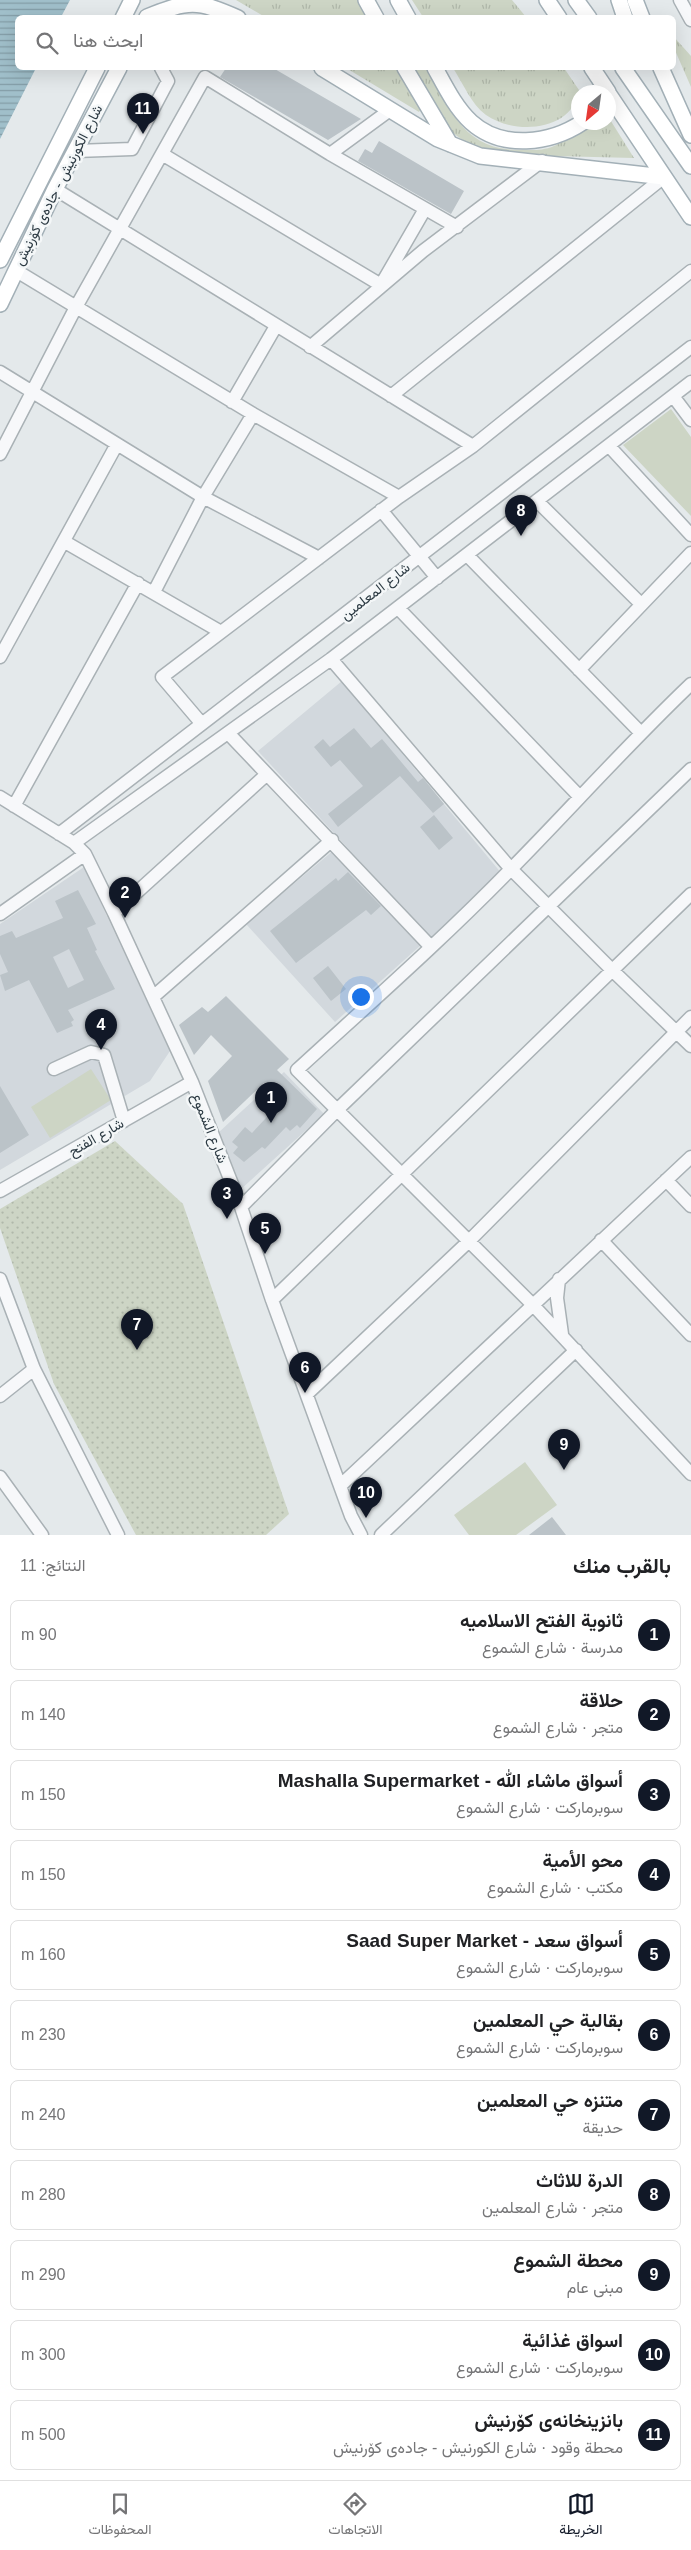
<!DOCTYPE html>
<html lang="ar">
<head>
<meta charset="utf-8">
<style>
	:root { --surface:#fff; --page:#f2f2f2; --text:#202124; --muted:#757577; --line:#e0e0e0; --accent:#111827 }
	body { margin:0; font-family:Helvetica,Vazirmatn,sans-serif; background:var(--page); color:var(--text); direction:rtl }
	.compass { position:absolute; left:571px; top:85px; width:45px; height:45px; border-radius:50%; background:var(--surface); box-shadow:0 5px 20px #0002; rotate:209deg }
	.you { position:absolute; left:360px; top:996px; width:18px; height:18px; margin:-12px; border:4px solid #fff; border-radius:50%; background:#1a73e8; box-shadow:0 0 0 8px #1a73e833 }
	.badge { display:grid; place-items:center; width:32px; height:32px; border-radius:50%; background:var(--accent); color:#fff; font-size:16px; font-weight:700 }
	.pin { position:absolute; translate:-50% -41px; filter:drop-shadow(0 1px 2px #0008) }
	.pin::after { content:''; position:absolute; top:26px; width:18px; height:15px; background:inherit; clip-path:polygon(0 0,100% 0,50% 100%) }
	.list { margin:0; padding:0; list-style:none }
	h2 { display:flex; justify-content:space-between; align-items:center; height:65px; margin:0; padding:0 20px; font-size:21px }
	h2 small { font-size:16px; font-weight:400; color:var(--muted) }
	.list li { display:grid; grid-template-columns:32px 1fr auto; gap:15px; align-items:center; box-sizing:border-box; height:70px; margin:0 10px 10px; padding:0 10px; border:1px solid var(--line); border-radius:8px }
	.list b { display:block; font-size:19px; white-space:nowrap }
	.list p { margin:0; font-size:16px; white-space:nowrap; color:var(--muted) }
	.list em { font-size:16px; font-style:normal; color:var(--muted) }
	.icon { flex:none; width:28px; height:28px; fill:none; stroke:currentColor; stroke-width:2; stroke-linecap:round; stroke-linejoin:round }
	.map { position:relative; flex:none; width:691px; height:1535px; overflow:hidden; direction:ltr }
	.search { position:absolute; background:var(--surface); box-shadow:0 5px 20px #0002; left:15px; right:15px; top:15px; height:55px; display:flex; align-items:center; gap:12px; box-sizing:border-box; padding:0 18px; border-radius:8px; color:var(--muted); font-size:19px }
	.sheet { height:945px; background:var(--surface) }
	nav { display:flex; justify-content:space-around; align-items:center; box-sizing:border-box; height:70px; border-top:1px solid var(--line); background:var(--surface); font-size:14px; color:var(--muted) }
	nav a { display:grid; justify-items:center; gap:2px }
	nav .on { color:var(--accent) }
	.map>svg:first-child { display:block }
</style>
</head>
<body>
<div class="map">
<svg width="691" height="1535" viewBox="0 0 691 1535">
	<defs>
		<pattern id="grass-tufts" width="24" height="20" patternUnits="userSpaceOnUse" patternTransform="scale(1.25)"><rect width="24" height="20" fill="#cdd5c5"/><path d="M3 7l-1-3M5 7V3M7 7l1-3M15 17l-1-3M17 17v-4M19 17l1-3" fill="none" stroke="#b0b8aa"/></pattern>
		<pattern id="park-dots" width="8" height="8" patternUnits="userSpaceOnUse" patternTransform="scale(1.25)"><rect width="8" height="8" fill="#cdd5c5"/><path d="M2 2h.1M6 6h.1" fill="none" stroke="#b0b8aa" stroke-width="1.8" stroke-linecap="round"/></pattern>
		<pattern id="water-rules" width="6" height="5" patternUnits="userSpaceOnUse" patternTransform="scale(1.25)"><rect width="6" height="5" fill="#a0bfca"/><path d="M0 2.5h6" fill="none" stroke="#839ca6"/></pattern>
	</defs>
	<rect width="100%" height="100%" fill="#e4e9eb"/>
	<!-- built -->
	<path fill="#d2d8dd" d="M 342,681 L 502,874 L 431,938 L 258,751 Z
		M 334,850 L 421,945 L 335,1022 L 246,924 Z
		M 84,867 L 170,1051 L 150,1081 L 0,1170 L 0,924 Z
		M 284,1072 L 324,1114 L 240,1190 L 218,1133 Z"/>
	<!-- grass -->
	<path fill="url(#grass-tufts)" d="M 236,0 L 361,0 L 371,17 L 265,17 Z
		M 412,0 L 512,0 L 526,17 L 423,17 Z
		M 674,37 L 691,56 L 691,87 L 674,48 Z
		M 346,68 L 400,68 L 422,107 L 419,112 Z
		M 413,68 L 426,68 C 451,110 463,150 520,150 C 531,150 543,151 554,146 C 572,138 588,123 608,122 L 609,118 L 634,158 L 513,155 L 474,148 L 450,131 Z
		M 453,68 L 564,68 L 579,90 C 573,132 514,135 486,115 C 471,104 463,83 453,68 Z"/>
	<!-- park -->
	<path fill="url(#park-dots)" d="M 115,1141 L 183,1204 L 289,1514 L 266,1535 L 136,1535 L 54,1384 L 0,1228 L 0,1209 Z"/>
	<!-- garden -->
	<path fill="#cdd5c5" d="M 671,409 L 691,437 L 691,516 L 623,445 Z
		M 91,1069 L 111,1100 L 50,1138 L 31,1107 Z
		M 525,1462 L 557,1505 L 516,1535 L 469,1535 L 454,1515 Z"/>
	<!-- water -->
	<path fill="url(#water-rules)" d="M 0,0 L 70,0 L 61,17 L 18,18 L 18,68 L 36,68 L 0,139 Z"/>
	<!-- building -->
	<path fill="#bbc3c8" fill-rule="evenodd" d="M 226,68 L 273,68 L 361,119 L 328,140 L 220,77 Z
		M 379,141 L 464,191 L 451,214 L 358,161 L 365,149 L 372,153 Z
		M 354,728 L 371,748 L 382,739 L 418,782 L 423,778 L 444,804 L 433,813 L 400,776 L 338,827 L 328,814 L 363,786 L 340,760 L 331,767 L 314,747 L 323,739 L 330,747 Z
		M 434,815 L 453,838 L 439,850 L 420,827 Z
		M 348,872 L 381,906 L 371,915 L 366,910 L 296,963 L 270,931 L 336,878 L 338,881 Z
		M 78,890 L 96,924 L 87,928 L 97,950 L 95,951 L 115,989 L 68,1010 L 74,1020 L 71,1022 L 73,1026 L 57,1033 L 29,980 L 5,991 L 0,975 L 8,972 L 0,954 L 0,936 L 12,931 L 16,938 L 63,918 L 55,901 ZM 69,949 L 84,980 L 68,988 L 53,957 Z
		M 328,966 L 346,989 L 331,1001 L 313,978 Z
		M 226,996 L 289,1059 L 277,1070 L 317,1109 L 300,1128 L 297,1125 L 290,1131 L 286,1127 L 265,1149 L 262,1147 L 244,1162 L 233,1153 L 238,1147 L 232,1142 L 245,1127 L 252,1133 L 281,1102 L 264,1083 L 223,1122 L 208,1081 L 232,1056 L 211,1035 L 194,1055 L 179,1025 L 202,1007 L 208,1012 Z
		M 0,1086 L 29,1135 L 0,1153 Z
		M 552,1517 L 566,1535 L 529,1535 Z"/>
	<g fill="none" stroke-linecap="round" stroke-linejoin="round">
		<!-- minor casing -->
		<g stroke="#a9b1b5" stroke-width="15">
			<path id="minor" d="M 680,0 L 691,20
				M 76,151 L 132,149 L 168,81 L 161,68
				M 162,154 L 381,285 L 425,209
				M 330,154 L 390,110
				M 55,189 L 473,446
				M 15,270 L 253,414 L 399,497
				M 310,347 L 423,251 L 542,161
				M 0,372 L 203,497 L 319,558
				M 391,396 L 664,177
				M 673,396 L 691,420
				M 232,402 L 276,326
				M 609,446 L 691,535
				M 0,454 L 76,307 L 205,77 L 330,154 L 457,227
				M 537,501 L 641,604
				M 381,510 L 437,578
				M 65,542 L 221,632
				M 467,555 L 640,732
				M 154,592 L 203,497 L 253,414
				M 398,608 L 579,796
				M 0,657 L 117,444
				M 331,659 L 511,869 L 612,970 L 691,1046
				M 579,670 L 691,553
				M 691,684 C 629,743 572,807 512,868 C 443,939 369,1004 297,1070 L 532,1304 L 691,1474
				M 202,724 L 162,677 L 399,497 L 473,446 L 691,271
				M 228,733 L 431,947
				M 0,797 L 74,843 L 85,854 L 114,913 L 192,1082 L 241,1207 L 272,1300 L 351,1516 L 361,1535
				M 14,806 L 138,583
				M 59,834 L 691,347
				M 74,843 L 331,659 L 691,382
				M 114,913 L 266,775
				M 0,914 L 85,854
				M 153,997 L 332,840
				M 54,1069 L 91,1052 L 104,1055 L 124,1121
				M 666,1180 L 691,1206
				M 0,1191 L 192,1082
				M 241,1207 L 337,1110 L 691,769
				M 601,1240 L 691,1335
				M 0,1279 L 34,1369 L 118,1535
				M 559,1279 L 557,1298 L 562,1334
				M 272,1300 L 691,894
				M 307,1394 L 468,1242 L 691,1017
				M 0,1396 L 34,1369
				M 0,1477 L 42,1535
				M 341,1485 L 691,1157
				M 381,1535 L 576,1350"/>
		</g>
		<!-- major casing -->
		<g stroke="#a3b0b7" stroke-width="18">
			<path id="major" d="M 366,0 L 376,18
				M 398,0 L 408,18
				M 547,0 L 559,18
				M 576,0 L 589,18
				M 619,0 L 625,18
				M 635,0 L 642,18
				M 147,17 C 189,0 197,0 238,18
				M 123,18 L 132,0
				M 322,68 L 438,139 L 480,156 L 664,177
				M 405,68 L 450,144
				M 435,68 C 445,86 455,107 471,122 C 502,150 550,144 583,122
				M 592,68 L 608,92
				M 623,68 L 691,166
				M 661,68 L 691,135
				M 608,93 L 691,217
				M 0,260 L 97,68
				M 0,304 L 55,189 L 119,68"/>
		</g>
		<!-- minor -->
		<use href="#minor" stroke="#f7f8fa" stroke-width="12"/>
		<!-- major -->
		<use href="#major" stroke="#fff" stroke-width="15"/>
	</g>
	<g text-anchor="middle" stroke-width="5" stroke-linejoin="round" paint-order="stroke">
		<!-- street labels -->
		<g font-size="14" fill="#2c3a43" stroke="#f4f7f8">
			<text transform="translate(58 185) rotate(-63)" y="5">شارع الكورنيش - جادەی کۆرنیش</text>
			<text transform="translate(375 591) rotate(-38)" y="5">شارع المعلمين</text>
			<text transform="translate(210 1128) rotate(68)" y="5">شارع الشموع</text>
			<text transform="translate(96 1137) rotate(-30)" y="5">شارع الفتح</text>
		</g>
	</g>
</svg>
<svg class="compass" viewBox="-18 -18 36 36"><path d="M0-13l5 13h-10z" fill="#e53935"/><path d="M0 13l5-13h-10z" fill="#757577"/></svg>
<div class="you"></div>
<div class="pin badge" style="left:271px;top:1123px">1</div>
<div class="pin badge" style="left:125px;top:918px">2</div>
<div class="pin badge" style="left:227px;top:1219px">3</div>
<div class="pin badge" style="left:101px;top:1050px">4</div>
<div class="pin badge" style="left:265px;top:1254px">5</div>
<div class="pin badge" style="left:305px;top:1393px">6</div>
<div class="pin badge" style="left:137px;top:1350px">7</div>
<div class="pin badge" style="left:521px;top:536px">8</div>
<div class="pin badge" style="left:564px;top:1470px">9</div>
<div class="pin badge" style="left:366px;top:1518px">10</div>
<div class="pin badge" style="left:143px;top:134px">11</div>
<div class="search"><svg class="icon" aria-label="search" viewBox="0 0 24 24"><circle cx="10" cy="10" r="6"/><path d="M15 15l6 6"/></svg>ابحث هنا</div>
</div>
<section class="sheet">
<h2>بالقرب منك<small>النتائج: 11</small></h2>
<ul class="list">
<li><span class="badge">1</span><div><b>ثانوية الفتح الاسلاميه</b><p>مدرسة · شارع الشموع</p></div><em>90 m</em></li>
<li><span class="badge">2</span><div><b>حلاقة</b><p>متجر · شارع الشموع</p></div><em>140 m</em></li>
<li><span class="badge">3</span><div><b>أسواق ماشاء الله - Mashalla Supermarket</b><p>سوبرماركت · شارع الشموع</p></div><em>150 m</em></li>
<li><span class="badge">4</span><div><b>محو الأمية</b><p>مكتب · شارع الشموع</p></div><em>150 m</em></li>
<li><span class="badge">5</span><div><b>أسواق سعد - Saad Super Market</b><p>سوبرماركت · شارع الشموع</p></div><em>160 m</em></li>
<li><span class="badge">6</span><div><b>بقالية حي المعلمين</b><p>سوبرماركت · شارع الشموع</p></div><em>230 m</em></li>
<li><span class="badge">7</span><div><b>متنزه حي المعلمين</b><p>حديقة</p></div><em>240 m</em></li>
<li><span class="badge">8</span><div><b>الدرة للاثاث</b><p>متجر · شارع المعلمين</p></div><em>280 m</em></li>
<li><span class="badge">9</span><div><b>محطة الشموع</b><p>مبنى عام</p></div><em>290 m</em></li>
<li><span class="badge">10</span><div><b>اسواق غذائية</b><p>سوبرماركت · شارع الشموع</p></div><em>300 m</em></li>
<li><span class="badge">11</span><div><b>بانزینخانەی کۆرنیش</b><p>محطة وقود · شارع الكورنيش - جادەی کۆرنیش</p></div><em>500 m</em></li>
</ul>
</section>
<nav>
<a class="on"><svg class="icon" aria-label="map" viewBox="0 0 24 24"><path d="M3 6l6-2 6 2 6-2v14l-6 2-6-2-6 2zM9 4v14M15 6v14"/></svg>الخريطة</a>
<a><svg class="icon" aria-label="directions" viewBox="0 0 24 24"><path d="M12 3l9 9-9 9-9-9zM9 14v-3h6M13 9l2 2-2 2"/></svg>الاتجاهات</a>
<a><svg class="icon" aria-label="saved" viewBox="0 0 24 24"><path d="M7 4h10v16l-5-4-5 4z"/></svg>المحفوظات</a>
</nav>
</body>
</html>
